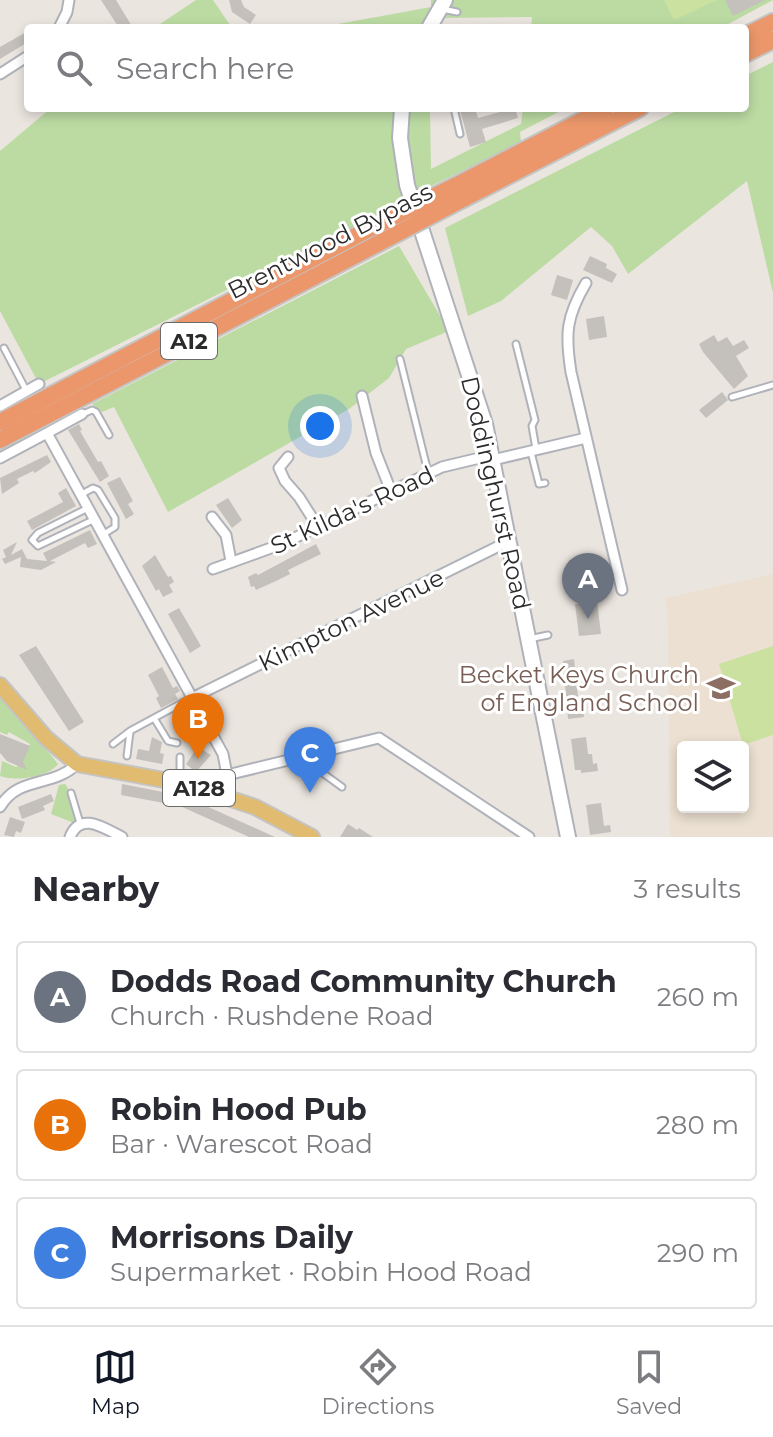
<!DOCTYPE html>
<html lang="en">
<head>
<meta charset="utf-8">
<style>
	:root { --surface:#fff; --page:#f7f7f7; --text:#2b2b33; --muted:#7c7c81; --line:#e1e1e2; --accent:#111827 }
	body { margin:0; font-family:Montserrat,sans-serif; background:var(--page); color:var(--text) }
	.controls { position:absolute; right:24px; bottom:24px; display:grid; overflow:hidden; border-radius:8px; box-shadow:0 4px 12px #0003 }
	.controls button { width:72px; height:72px; display:grid; place-items:center; padding:0; border:0; border-bottom:2px solid var(--line); background:var(--surface); color:var(--text); font:40px sans-serif }
	.you { position:absolute; left:320px; top:426px; width:28px; height:28px; margin:-20px; border:6px solid #fff; border-radius:50%; background:#1a73e8; box-shadow:0 0 0 12px #1a73e833 }
	.badge { display:grid; place-items:center; width:52px; height:52px; border-radius:50%; background:var(--accent); color:#fff; font-size:26px; font-weight:700 }
	.pin { position:absolute; translate:-50% -66px; filter:drop-shadow(0 2px 4px #0008) }
	.pin::after { content:''; position:absolute; top:42px; width:28px; height:24px; background:inherit; clip-path:polygon(0 0,100% 0,50% 100%) }
	.list { margin:0; padding:0; list-style:none }
	h2 { display:flex; justify-content:space-between; align-items:center; height:104px; margin:0; padding:0 32px; font-size:34px }
	h2 small { font-size:26px; font-weight:400; color:var(--muted) }
	.list li { display:grid; grid-template-columns:52px 1fr auto; gap:24px; align-items:center; box-sizing:border-box; height:112px; margin:0 16px 16px; padding:0 16px; border:2px solid var(--line); border-radius:8px }
	.list b { display:block; font-size:30px; white-space:nowrap }
	.list p { margin:0; font-size:26px; white-space:nowrap; color:var(--muted) }
	.list em { font-size:26px; font-style:normal; color:var(--muted) }
	.icon { flex:none; width:44px; height:44px; fill:none; stroke:currentColor; stroke-width:2; stroke-linecap:round; stroke-linejoin:round }
	.map { position:relative; flex:none; width:773px; height:837px; overflow:hidden }
	.search { position:absolute; background:var(--surface); box-shadow:0 4px 12px #0003; left:24px; right:24px; top:24px; height:88px; display:flex; align-items:center; gap:20px; box-sizing:border-box; padding:0 28px; border-radius:8px; color:var(--muted); font-size:30px }
	.sheet { height:488px; background:var(--surface) }
	nav { display:flex; justify-content:space-around; align-items:center; box-sizing:border-box; height:112px; border-top:2px solid var(--line); background:var(--surface); font-size:22px; color:var(--muted) }
	nav a { display:grid; justify-items:center; gap:4px }
	nav .on { color:var(--accent) }
	.map>svg:first-child { display:block }
	.education { fill:#ebe0d1; fill-rule:evenodd }
	.green { fill:#bbdba3 }
	.pitch { fill:#cbe1a0 }
	.building { fill:#c4c0bb }
	.lines { fill:none; stroke-linecap:round; stroke-linejoin:round }
	.lane-casing { stroke:#b0b2ba; stroke-width:9 }
	.street-casing { stroke:#b0b2ba; stroke-width:13 }
	.secondary-casing { stroke:#b0b2ba; stroke-width:18 }
	.primary-casing { stroke:#c4c4c4; stroke-width:18 }
	.highway-casing { stroke:#c4c4c4; stroke-width:20 }
	.lane { stroke:#fff; stroke-width:5 }
	.street { stroke:#fff; stroke-width:9 }
	.secondary { stroke:#fff; stroke-width:14 }
	.primary { stroke:#e0bb70; stroke-width:14 }
	.highway { stroke:#eb976b; stroke-width:16 }
	.highway-bridge-casing { stroke:#c4c4c4; stroke-width:20; stroke-linecap:butt }
	.highway-bridge { stroke:#eb976b; stroke-width:16 }
	.labels { text-anchor:middle; dominant-baseline:central; stroke-width:6; stroke-linejoin:round; paint-order:stroke }
	.shield { fill:#fff; stroke:#6b6b6b; stroke-width:2 }
	.shield-label { font-size:22px; font-weight:bold; fill:#2b2b2b }
	.street-label { font-size:24px; fill:#2b2b2b; stroke:#fff }
	.education-label { font-size:24px; fill:#785e54; stroke:#fff; text-anchor:end }
</style>
</head>
<body>
<div class="map">
<svg width="773" height="837" viewBox="0 0 773 837">
	<rect width="100%" height="100%" fill="#ebe5df"/>
	<path class="education" d="M773,574V837H670L668,629L666,598ZM683,747H743V807H683Z"/>
	<path class="green" d="M196,0H213L232,28H154Z
		M431,0H445L441,9L431,7L420,28H316L431,7Z
		M450,0H773L721,28H531L532,17L442,18Z
		M773,62V293L747,181L628,274L612,246L591,227L501,301L468,316L445,228L682,108H745V76Z
		M51,108H396L406,200L39,384L0,311V151Z
		M408,108H430L431,169L521,124L523,108H566L520,132L521,142L421,191L415,188C410,161 407,136 408,108Z
		M399,246L449,331L406,349L389,378L349,409L168,512L114,407L102,412L92,404Z
		M0,697L51,755L58,764C49,777 15,782 0,776L2,761L16,767L21,765L30,744L9,732L7,735L0,732Z
		M65,784L71,793L78,816L74,823L51,814L59,785Z"/>
	<path class="pitch" d="M664,0H717L674,20Z
		M773,646V735L743,745L719,664Z"/>
	<path class="building" d="M101,0H116L133,28H119Z
		M229,0H241L244,7L256,15L250,24L232,12Z
		M725,0H765L733,16Z
		M28,31V42L0,59V47Z
		M467,108H475L478,118L515,108L518,118L482,129L486,142L470,147L460,110Z
		M590,256L607,264L606,268L617,274L612,283L583,270Z
		M557,275L573,280L567,300L551,295Z
		M604,316L607,337L589,340L586,319Z
		M714,335L718,342L727,337L733,346L744,340L749,348L736,356L748,376L734,389L703,352L699,344Z
		M722,392L728,400L706,418L699,410Z
		M79,424L82,430L80,431L98,462L101,461L109,476L100,482L68,430Z
		M47,455L51,462L35,473L33,471L17,479L19,483L2,494L0,478Z
		M120,477L133,501L128,504L134,514L126,519L107,483Z
		M66,488L76,506L32,530L27,521L63,502L58,493Z
		M228,498L242,520L232,528L216,505Z
		M90,530L97,544L88,548L85,543L50,561L56,562L41,570L20,567L21,557L5,564L2,559L6,557L3,550L17,542L11,555L22,549L27,559L47,561L43,553Z
		M316,544L321,554L288,570L290,574L276,581L256,590L254,586L251,587L248,577L256,573L258,575Z
		M155,555L168,577L171,576L174,582L169,585L173,592L163,597L159,589L156,591L142,566Z
		M597,601L601,634L579,636L575,604Z
		M179,608L201,646L190,653L168,614Z
		M36,646L84,722L69,731L19,655Z
		M574,659L579,706H583L584,717L568,719L563,661Z
		M162,667L173,688L177,686L180,691L175,694L178,699L161,708L156,698L159,696L148,675Z
		M0,734L30,746L23,762L27,770L7,761L0,753Z
		M152,737L162,742L160,753L164,754L162,764L136,759L138,749L149,751Z
		M586,737L588,754H592L593,764L597,763L598,771L581,773V770H575L571,739Z
		M198,747L211,755L196,772L186,764Z
		M122,784L184,796L275,837H249L180,806L121,795Z
		M51,794L54,801L43,806L45,810L22,819L18,807Z
		M601,803L604,826L610,825L611,832L590,835L586,805Z
		M10,817L25,822L21,833L16,831L14,837L4,835Z
		M348,824L357,830L359,828L373,837H340Z"/>
	<g class="lines">
		<defs>
			<path id="lane" d="M442,9L457,12
				M454,108L460,134
				M516,344L535,420L532,426L536,449
				M4,348L26,390
				M400,359L428,472
				M732,397L773,385
				M83,414L92,410L96,412L109,435
				M531,452L539,484L545,483
				M82,494L93,488L98,490L115,518V527L104,534
				M88,508L38,533L32,540L38,546L95,519
				M529,639L548,635
				M154,718L168,741L177,743
				M113,744L130,731L191,698
				M127,756L130,732
				M180,757V782
				M302,758L342,787
				M71,793L80,823"/>
			<path id="street" d="M59,28L67,12L69,0
				M0,74L28,56
				M586,283C566,317 565,334 571,372L622,590
				M362,396L376,453L391,491
				M0,406L39,384
				M47,433L82,414
				M288,457L279,468L285,481L299,497L318,527
				M0,458L47,433L223,754L227,775L222,796
				M493,460L586,438
				M212,517L226,535L231,561
				M213,569L282,544L442,467L492,455
				M192,698L509,541
				M227,775L379,738L529,837
				M0,807C19,775 53,788 77,764
				M70,837C80,811 104,828 122,837"/>
			<path id="secondary" d="M429,28L445,0
				M402,108L400,138L407,185L485,424L568,837"/>
			<path id="primary" d="M0,685L46,738L77,764L180,783L222,796L255,807L312,837"/>
			<path id="highway" d="M745,36L773,22
				M745,54L773,40
				M455,186L606,108
				M463,199L640,108
				M0,422L371,228
				M0,440L379,243"/>
		</defs>
		<use href="#lane" class="lane-casing"/>
		<use href="#street" class="street-casing"/>
		<use href="#secondary" class="secondary-casing"/>
		<use href="#primary" class="primary-casing"/>
		<use href="#highway" class="highway-casing"/>
		<use href="#lane" class="lane"/>
		<use href="#street" class="street"/>
		<use href="#secondary" class="secondary"/>
		<use href="#primary" class="primary"/>
		<use href="#highway" class="highway"/>
		<defs>
			<path id="highway-bridge" d="M371,228L455,186
				M379,243L463,199"/>
		</defs>
		<use href="#highway-bridge" class="highway-bridge-casing"/>
		<use href="#highway-bridge" class="highway-bridge"/>
	</g>
	<defs>
		<symbol id="school-bare" viewBox="-9 -9 18 18"><path d="M0-5L7-2L0 1L-7-2ZM-4 1L0 2.5L4 1V4Q0 6-4 4Z" fill="#8d6e63" stroke="#fff" stroke-width="2.5" paint-order="stroke"/></symbol>
	</defs>
	<g fill-rule="evenodd">
		<use href="#school-bare" x="701" y="668" width="40" height="40"/>
	</g>
	<g class="labels">
		<g class="shield">
			<rect x="161" y="323" width="56" height="36" rx="6"/>
			<rect x="163" y="770" width="72" height="36" rx="6"/>
		</g>
		<g class="shield-label">
			<text x="189" y="341">A12</text>
			<text x="199" y="788">A128</text>
		</g>
		<g class="street-label">
			<text transform="translate(330 241) rotate(-27)">Brentwood Bypass</text>
			<text transform="translate(496 493) rotate(77)">Doddinghurst Road</text>
			<text transform="translate(352 510) rotate(-25)">St Kilda's Road</text>
			<text transform="translate(351 620) rotate(-26)">Kimpton Avenue</text>
		</g>
		<g class="education-label">
			<text x="699" y="674">Becket Keys Church<tspan x="699" dy="28">of England School</tspan></text>
		</g>
	</g>
</svg>
<div class="controls">
<button><svg class="icon" aria-label="layers" viewBox="0 0 24 24"><path d="M12 4l9 5-9 5-9-5zM3 14l9 5 9-5"/></svg></button>
</div>
<div class="you"></div>
<div class="pin badge" style="left:588px;top:619px;background:#6b7280">A</div>
<div class="pin badge" style="left:198px;top:759px;background:#e8710a">B</div>
<div class="pin badge" style="left:310px;top:793px;background:#3f7fe0">C</div>
<div class="search"><svg class="icon" aria-label="search" viewBox="0 0 24 24"><circle cx="10" cy="10" r="6"/><path d="M15 15l6 6"/></svg>Search here</div>
</div>
<section class="sheet">
<h2>Nearby<small>3 results</small></h2>
<ul class="list">
<li><span class="badge" style="background:#6b7280">A</span><div><b>Dodds Road Community Church</b><p>Church · Rushdene Road</p></div><em>260 m</em></li>
<li><span class="badge" style="background:#e8710a">B</span><div><b>Robin Hood Pub</b><p>Bar · Warescot Road</p></div><em>280 m</em></li>
<li><span class="badge" style="background:#3f7fe0">C</span><div><b>Morrisons Daily</b><p>Supermarket · Robin Hood Road</p></div><em>290 m</em></li>
</ul>
</section>
<nav>
<a class="on"><svg class="icon" aria-label="map" viewBox="0 0 24 24"><path d="M3 6l6-2 6 2 6-2v14l-6 2-6-2-6 2zM9 4v14M15 6v14"/></svg>Map</a>
<a><svg class="icon" aria-label="directions" viewBox="0 0 24 24"><path d="M12 3l9 9-9 9-9-9zM9 14v-3h6M13 9l2 2-2 2"/></svg>Directions</a>
<a><svg class="icon" aria-label="saved" viewBox="0 0 24 24"><path d="M7 4h10v16l-5-4-5 4z"/></svg>Saved</a>
</nav>
</body>
</html>
